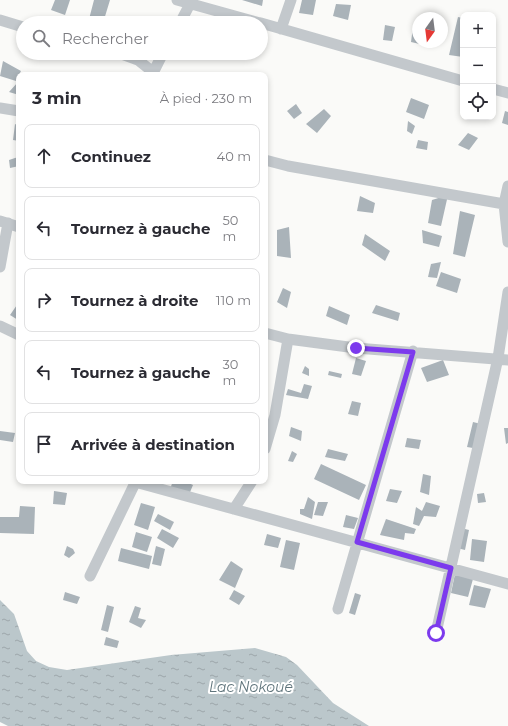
<!DOCTYPE html>
<html lang="fr">
<head>
<meta charset="utf-8">
<style>
	:root { --surface:#fff; --page:#f2f2f3; --text:#2b2b33; --muted:#7c7c81; --line:#e1e1e2 }
	body { margin:0; font-family:Montserrat,sans-serif; background:var(--page); color:var(--text) }
	.controls { position:absolute; right:12px; top:12px; display:grid; overflow:hidden; border-radius:8px; box-shadow:0 2px 6px #0003 }
	.controls button { width:36px; height:36px; display:grid; place-items:center; padding:0; border:0; border-bottom:1px solid var(--line); background:var(--surface); color:var(--text); font:20px sans-serif }
	.compass { position:absolute; left:412px; top:12px; width:36px; height:36px; border-radius:50%; background:var(--surface); box-shadow:0 2px 6px #0003; rotate:194deg }
	.stop { position:absolute; width:12px; height:12px; margin:-9px; border:3px solid #7c3aed; border-radius:50%; background:#fff }
	.stop.end { background:#7c3aed; border-color:#fff; box-shadow:0 1px 4px #0008 }
	.list { margin:0; padding:0; list-style:none }
	h2 { display:flex; justify-content:space-between; align-items:center; height:52px; margin:0; padding:0 16px; font-size:17px }
	h2 small { font-size:13px; font-weight:400; color:var(--muted) }
	.list li { display:grid; grid-template-columns:26px 1fr auto; gap:12px; align-items:center; box-sizing:border-box; height:64px; margin:0 8px 8px; padding:0 8px; border:1px solid var(--line); border-radius:8px }
	.list b { display:block; font-size:15px; white-space:nowrap }
	.list em { font-size:13px; font-style:normal; color:var(--muted) }
	.icon { flex:none; width:22px; height:22px; fill:none; stroke:currentColor; stroke-width:2; stroke-linecap:round; stroke-linejoin:round }
	.map { position:relative; flex:none; width:508px; height:726px; overflow:hidden }
	.search { position:absolute; background:var(--surface); box-shadow:0 2px 6px #0003; left:16px; top:16px; width:252px; height:44px; display:flex; align-items:center; gap:10px; box-sizing:border-box; padding:0 14px; border-radius:22px; color:var(--muted); font-size:15px }
	.panel { position:absolute; background:var(--surface); box-shadow:0 2px 6px #0003; left:16px; top:72px; width:252px; height:412px; border-radius:8px }
	.map>svg:first-child { display:block }
	.water { fill:url(#water-ripples) }
	.building { fill:#aab3b9 }
	.lines { fill:none; stroke-linecap:round; stroke-linejoin:round }
	.street { stroke:#c3c8cc; stroke-width:11 }
	.route { stroke:#7c3aed; stroke-width:5 }
	.labels { text-anchor:middle; dominant-baseline:central; stroke-width:4; stroke-linejoin:round; paint-order:stroke }
	.water-label { font-size:14px; font-style:italic; fill:#60757c; stroke:#fff }
</style>
</head>
<body>
<div class="map">
<svg width="508" height="726" viewBox="0 0 508 726">
	<defs>
		<pattern id="water-ripples" width="26" height="14" patternUnits="userSpaceOnUse"><rect width="26" height="14" fill="#bbc7cb"/><path d="M2 4q2-2 4 0t4 0M15 11q2-2 4 0t4 0" fill="none" stroke="#9ca6aa"/></pattern>
	</defs>
	<rect width="100%" height="100%" fill="#fafaf8"/>
	<path class="water" d="M0,600L14,614L27,651L36,661L49,667L67,670L171,655L255,648L286,657L297,665L333,703L369,726H8L0,722Z"/>
	<path class="building" d="M55,0H70L65,15L51,10Z
		M94,0H110L103,23H88Z
		M242,0H263L262,6Z
		M302,0H316L313,15L299,13Z
		M336,4L351,5L348,20L333,16Z
		M458,17L463,18V57L449,55Z
		M385,25L395,27L392,41L383,40Z
		M413,27L418,28V42H425L424,45L411,42Z
		M3,61L21,71L16,81L0,76Z
		M18,82H19V95L9,92Z
		M411,98L429,105L424,119L406,112Z
		M296,104L302,113L294,119L287,111Z
		M324,109L331,116L317,133L306,124Z
		M505,111L508,112V125L502,123Z
		M408,121L415,126L412,134L407,131Z
		M15,124L19,126V141L13,140Z
		M468,133L478,138L469,150L458,145Z
		M418,140L428,142L427,150L416,148Z
		M18,157L19,166L10,168L9,160Z
		M448,195L441,226L428,223L432,200Z
		M360,196L375,203L373,213L357,211Z
		M460,211L475,215L465,257L453,254Z
		M289,227L291,258L277,256V230Z
		M422,230L442,236L439,247L423,243Z
		M365,234L390,251L385,261L362,245Z
		M441,262L437,278L428,277L431,264Z
		M441,272L461,279L457,293L436,286Z
		M283,288L291,292L287,308L277,302Z
		M19,302V319L18,320L10,315Z
		M376,305L400,313L398,321L372,313Z
		M329,306L350,315L347,325L326,316Z
		M356,358L366,361L361,376L352,374Z
		M443,360L449,375L427,382L421,368Z
		M305,366L309,369V376L302,373Z
		M329,371L342,374L341,378L328,375Z
		M304,384L312,386L308,399L286,395L288,389L301,393Z
		M352,401L361,403L358,416L348,414Z
		M473,422L481,424L473,448L467,447Z
		M291,427L302,431L301,441L289,436Z
		M504,428H508V443L506,444Z
		M0,431L15,433L13,442L0,440Z
		M407,438L421,440L419,449L405,447Z
		M328,449L348,454L345,461L325,457Z
		M292,451L297,454L293,462L288,461Z
		M321,464L366,485L359,500L314,479Z
		M423,474L431,476L429,495L420,492Z
		M173,481H184L193,485L188,497L170,489Z
		M390,489L402,491L397,503L386,501Z
		M54,491L67,493L65,505L53,504Z
		M484,493L486,502L478,503L477,494Z
		M308,497L315,502L312,519L300,514V509H304Z
		M318,502H328L323,516L314,515Z
		M426,502L440,506L436,517L424,516L419,526L413,524L416,507L422,511Z
		M141,503L155,507L148,530L134,525Z
		M20,506L35,507L34,534L0,533V517H19Z
		M158,514L174,522L170,530L154,521Z
		M346,515L358,518L354,529L343,527Z
		M386,519L416,529L414,534L405,533L404,540L380,535Z
		M461,528L469,530L465,550L457,548Z
		M162,529L179,538L173,548L157,538Z
		M136,532L152,537L147,552L132,547Z
		M267,534L281,538L278,548L264,545Z
		M472,539L487,541L484,562L470,560Z
		M286,540L300,543L294,570L280,567Z
		M67,546L73,549L75,553L69,558L64,555Z
		M156,546L165,549L161,566L152,564Z
		M121,548L152,556L149,569L118,561Z
		M231,561L243,569L235,588L219,580Z
		M455,574L473,579L468,597L451,593Z
		M474,585L491,589L485,608L469,605Z
		M234,590L245,596L239,605L229,599Z
		M65,592L80,597L77,604L63,600Z
		M355,593L361,595L355,615L349,613Z
		M107,605L114,607L108,632L101,630Z
		M135,606L141,608L138,618L146,620L141,628L129,622Z
		M106,637L119,641L117,648L104,645Z"/>
	<g class="lines">
		<path class="street" d="M177,0L260,23
			M0,20L23,27
			M180,23L190,4
			M261,23L463,81
			M281,29L291,0
			M119,53L138,60L153,72
			M152,75L163,53
			M493,89L508,93
			M0,108L19,111
			M265,160L288,166L504,204
			M508,186L504,204L508,242
			M0,221L19,227
			M0,267L8,223
			M0,326L19,335
			M265,333L288,339L356,348L508,360
			M265,449L275,415L288,339
			M135,482L508,584
			M234,509L252,481
			M90,576L136,481
			M338,609L413,351
			M436,633L498,358L508,292"/>
	</g>
	<g class="lines">
		<path class="route" d="M356,348L413,352L357,542L451,568L436,633"/>
	</g>
	<g class="labels">
		<g class="water-label">
			<text x="251" y="687">Lac Nokoué</text>
		</g>
	</g>
</svg>
<div class="controls">
<button>+</button>
<button>−</button>
<button><svg class="icon" aria-label="locate" viewBox="0 0 24 24"><circle cx="12" cy="12" r="6"/><path d="M12 2v4M12 18v4M2 12h4M18 12h4"/></svg></button>
</div>
<svg class="compass" viewBox="-18 -18 36 36"><path d="M0-13l5 13h-10z" fill="#e53935"/><path d="M0 13l5-13h-10z" fill="#7c7c81"/></svg>
<div class="stop" style="left:436px;top:633px"></div>
<div class="stop end" style="left:356px;top:348px"></div>
<div class="search"><svg class="icon" aria-label="search" viewBox="0 0 24 24"><circle cx="10" cy="10" r="6"/><path d="M15 15l6 6"/></svg>Rechercher</div>
<section class="panel">
<h2>3 min<small>À pied · 230 m</small></h2>
<ul class="list">
<li><svg class="icon" aria-label="ahead" viewBox="0 0 24 24"><path d="M12 20V5M6 11l6-6 6 6"/></svg><div><b>Continuez</b></div><em>40 m</em></li>
<li><svg class="icon" aria-label="left" viewBox="0 0 24 24"><path d="M17 20v-9H6M10 6l-5 5 5 5"/></svg><div><b>Tournez à gauche</b></div><em>50 m</em></li>
<li><svg class="icon" aria-label="right" viewBox="0 0 24 24"><path d="M7 20v-9h11M14 6l5 5-5 5"/></svg><div><b>Tournez à droite</b></div><em>110 m</em></li>
<li><svg class="icon" aria-label="left" viewBox="0 0 24 24"><path d="M17 20v-9H6M10 6l-5 5 5 5"/></svg><div><b>Tournez à gauche</b></div><em>30 m</em></li>
<li><svg class="icon" aria-label="arrive" viewBox="0 0 24 24"><path d="M6 21V4h12l-3 4 3 4H6"/></svg><div><b>Arrivée à destination</b></div></li>
</ul>
</section>
</div>
</body>
</html>
